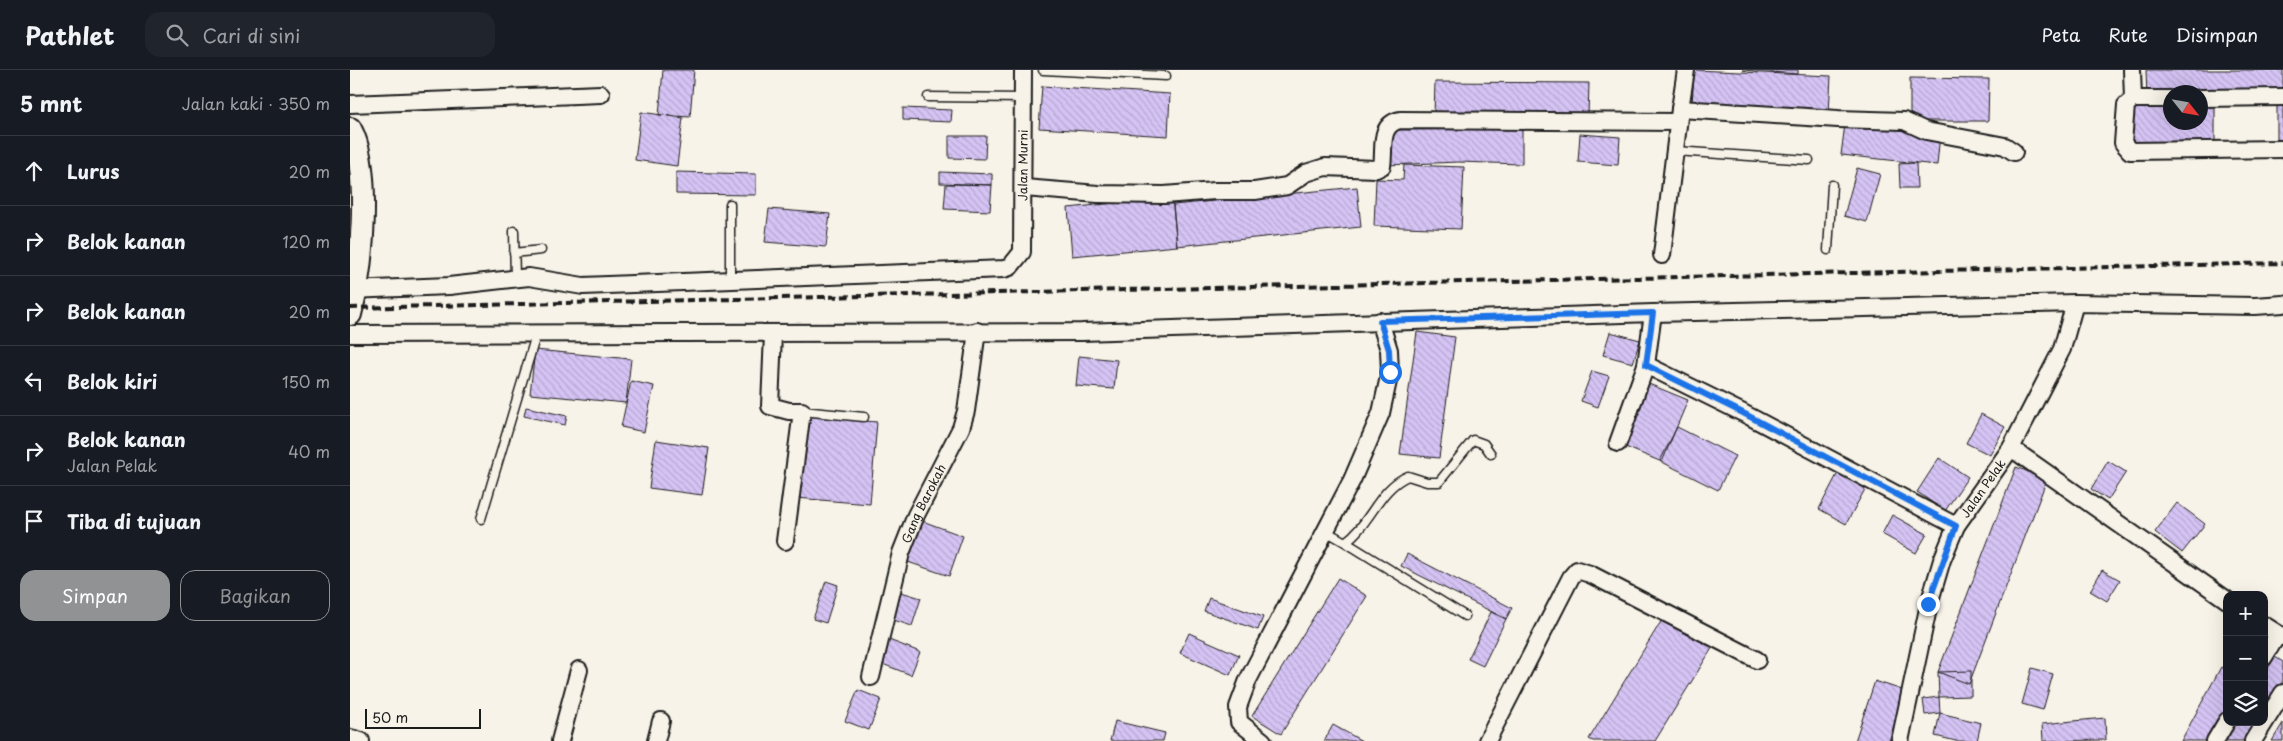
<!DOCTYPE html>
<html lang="id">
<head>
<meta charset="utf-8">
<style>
	:root { --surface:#171b24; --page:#20242c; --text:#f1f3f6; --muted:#9ea1a6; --line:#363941; --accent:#919294 }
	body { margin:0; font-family:"Playpen Sans",sans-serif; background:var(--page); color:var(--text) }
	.controls { position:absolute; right:15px; bottom:15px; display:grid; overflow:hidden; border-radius:10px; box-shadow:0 5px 20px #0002 }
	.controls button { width:45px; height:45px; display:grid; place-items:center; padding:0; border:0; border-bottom:1px solid var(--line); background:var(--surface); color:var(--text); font:25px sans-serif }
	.compass { position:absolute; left:1813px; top:15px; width:45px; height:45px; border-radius:50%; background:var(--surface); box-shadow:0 5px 20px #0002; rotate:121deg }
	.scale { position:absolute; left:15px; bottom:12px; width:116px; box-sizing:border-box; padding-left:5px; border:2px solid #1c1c1c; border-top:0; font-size:14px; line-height:18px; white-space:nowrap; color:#1c1c1c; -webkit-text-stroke:4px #f7f3e8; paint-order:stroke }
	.stop { position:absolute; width:15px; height:15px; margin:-11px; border:4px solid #1a73e8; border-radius:50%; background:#fff }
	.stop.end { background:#1a73e8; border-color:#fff; box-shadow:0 1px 5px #0008 }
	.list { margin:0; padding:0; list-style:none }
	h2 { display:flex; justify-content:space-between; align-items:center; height:65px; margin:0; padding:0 20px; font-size:21px }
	h2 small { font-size:16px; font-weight:400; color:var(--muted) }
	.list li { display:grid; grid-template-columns:32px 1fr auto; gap:15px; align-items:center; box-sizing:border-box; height:70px; padding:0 20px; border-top:1px solid var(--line) }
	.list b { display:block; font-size:19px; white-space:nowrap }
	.list p { margin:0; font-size:16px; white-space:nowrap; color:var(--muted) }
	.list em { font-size:16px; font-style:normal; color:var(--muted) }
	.actions { display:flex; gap:10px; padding:15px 20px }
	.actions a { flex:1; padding:11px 0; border:1px solid var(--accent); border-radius:15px; text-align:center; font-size:18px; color:var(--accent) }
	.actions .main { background:var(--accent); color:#fff }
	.icon { flex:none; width:28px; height:28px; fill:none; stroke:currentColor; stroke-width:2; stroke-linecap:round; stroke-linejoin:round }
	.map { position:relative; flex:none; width:1933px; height:671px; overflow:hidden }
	header { display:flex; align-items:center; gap:30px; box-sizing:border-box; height:70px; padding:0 25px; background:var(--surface); border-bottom:1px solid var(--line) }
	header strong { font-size:24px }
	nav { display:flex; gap:28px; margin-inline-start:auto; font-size:18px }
	.search { width:350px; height:45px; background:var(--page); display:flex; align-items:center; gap:12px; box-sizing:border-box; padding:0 18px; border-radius:15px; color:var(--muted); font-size:19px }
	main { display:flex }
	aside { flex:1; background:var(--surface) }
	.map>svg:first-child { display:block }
	.building { fill:url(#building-back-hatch); stroke:#1c1c1c }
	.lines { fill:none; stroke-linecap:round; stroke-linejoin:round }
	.service-casing { stroke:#1c1c1c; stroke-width:11 }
	.minor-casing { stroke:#1c1c1c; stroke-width:20 }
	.secondary-casing { stroke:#1c1c1c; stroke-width:26 }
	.service { stroke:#f7f3e8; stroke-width:8 }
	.minor { stroke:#f7f3e8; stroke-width:16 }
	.secondary { stroke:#f7f3e8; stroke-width:22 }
	.rail { stroke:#1c1c1c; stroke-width:4; stroke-dasharray:8 4; stroke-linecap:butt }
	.route { stroke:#1a73e8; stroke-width:6 }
	.labels { text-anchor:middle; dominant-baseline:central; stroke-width:4.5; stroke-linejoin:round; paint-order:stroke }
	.street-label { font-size:12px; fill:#1c1c1c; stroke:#f7f3e8 }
</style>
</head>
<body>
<header>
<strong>Pathlet</strong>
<div class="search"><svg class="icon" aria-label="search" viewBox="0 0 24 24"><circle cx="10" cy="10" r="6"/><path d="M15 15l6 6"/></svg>Cari di sini</div>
<nav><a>Peta</a><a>Rute</a><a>Disimpan</a></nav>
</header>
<main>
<aside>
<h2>5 mnt<small>Jalan kaki · 350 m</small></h2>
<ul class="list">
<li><svg class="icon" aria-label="ahead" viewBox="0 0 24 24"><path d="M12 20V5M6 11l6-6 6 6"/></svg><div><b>Lurus</b></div><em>20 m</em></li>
<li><svg class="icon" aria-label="right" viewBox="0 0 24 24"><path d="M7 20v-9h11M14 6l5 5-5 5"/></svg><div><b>Belok kanan</b></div><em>120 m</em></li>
<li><svg class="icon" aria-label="right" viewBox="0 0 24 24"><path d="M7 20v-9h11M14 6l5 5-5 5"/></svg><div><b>Belok kanan</b></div><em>20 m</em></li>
<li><svg class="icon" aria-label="left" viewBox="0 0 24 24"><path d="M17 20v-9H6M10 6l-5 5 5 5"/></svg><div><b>Belok kiri</b></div><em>150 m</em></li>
<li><svg class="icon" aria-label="right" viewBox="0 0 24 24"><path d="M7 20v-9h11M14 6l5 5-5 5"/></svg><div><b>Belok kanan</b><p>Jalan Pelak</p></div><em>40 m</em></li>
<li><svg class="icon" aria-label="arrive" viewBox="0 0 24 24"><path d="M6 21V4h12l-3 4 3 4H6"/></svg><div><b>Tiba di tujuan</b></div></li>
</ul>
<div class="actions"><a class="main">Simpan</a><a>Bagikan</a></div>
</aside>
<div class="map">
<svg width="1933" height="671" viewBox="0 0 1933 671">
	<defs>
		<pattern id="building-back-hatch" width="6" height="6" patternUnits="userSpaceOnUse" patternTransform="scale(1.25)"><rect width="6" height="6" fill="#d5c3f4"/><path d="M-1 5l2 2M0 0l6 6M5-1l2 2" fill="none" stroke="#b6a7d1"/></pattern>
	</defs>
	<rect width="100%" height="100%" fill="#f7f3e8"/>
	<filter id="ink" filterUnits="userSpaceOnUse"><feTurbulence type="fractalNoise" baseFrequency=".02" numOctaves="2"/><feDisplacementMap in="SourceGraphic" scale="10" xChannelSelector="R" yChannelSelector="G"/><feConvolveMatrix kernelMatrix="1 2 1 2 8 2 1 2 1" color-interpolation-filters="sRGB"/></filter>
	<g filter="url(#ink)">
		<path class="building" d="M313,0H344L340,47L309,45Z
			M1344,0L1481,6L1479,43L1342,36Z
			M1392,0H1448V4Z
			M1796,0H1933V21L1820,22L1797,28Z
			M1560,8L1639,9L1638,51H1560Z
			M1085,12L1239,13L1238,46L1084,45Z
			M692,16L820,24L818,66L689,58Z
			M1783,32H1820V52H1850V32H1865V80H1782Z
			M1927,34H1933V71H1927Z
			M553,38L602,40L601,52L553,50Z
			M291,42L333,48L327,96L285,90Z
			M1495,54L1590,64L1587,95L1491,85Z
			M1172,59V94L1108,92L1037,95V60Z
			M1230,64L1270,67L1268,95L1228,92Z
			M599,66H636L635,89L599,88Z
			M1566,93L1567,118H1550L1549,94Z
			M1054,95L1114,97L1111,159L1024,156L1026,109L1053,110Z
			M1507,98L1530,104L1517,152L1494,146Z
			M326,102L406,104V125L326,124Z
			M590,102L642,104V115L590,113Z
			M596,114L642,115L640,141L594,139Z
			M1007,117L1011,157L827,176L823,135Z
			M822,127L827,176L722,186L718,138Z
			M419,139L480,144L476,177L415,172Z
			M1067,262L1105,267L1089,388L1050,384Z
			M1260,262L1290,270L1283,293L1253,285Z
			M185,280L281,289L276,333L180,324Z
			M729,286L767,290L764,319L726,316Z
			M1242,301L1259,306L1248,337L1231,331Z
			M281,311L304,316L294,362L271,357Z
			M1294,312L1338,330L1312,392L1268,374Z
			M176,337L217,346L215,355L174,346Z
			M1631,344L1655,357L1640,385L1616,373Z
			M454,346L527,352L520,434L446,428Z
			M1327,357L1385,386L1368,420L1310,391Z
			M306,370L359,378L352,425L299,418Z
			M1589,388L1618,407L1595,441L1567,422Z
			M1758,391L1776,402L1758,430L1741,419Z
			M1491,397L1519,412L1496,454L1469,439Z
			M1666,397L1697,409L1619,614L1588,602Z
			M1827,433L1855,454L1832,483L1805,462Z
			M1542,445L1577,464L1566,483L1532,464Z
			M567,449L613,466L599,506L552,490Z
			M1057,484L1162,538L1156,549L1051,496Z
			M1752,500L1770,510L1757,531L1740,521Z
			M988,508L1017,526L931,664L902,646Z
			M476,511L488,515L476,553L463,549Z
			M548,521L571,528L562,556L540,549Z
			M859,528L913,547L908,560L854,541Z
			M1141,542L1156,549L1133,596L1118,589Z
			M1315,545L1364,575L1305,671H1243L1239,669Z
			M839,563L889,585L880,605L830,583Z
			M539,570L570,582L561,605L530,593Z
			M1925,587L1933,592V611L1914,643V605Z
			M1871,597L1877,600V642L1861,671H1831Z
			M1682,598L1703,604L1693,640L1672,634Z
			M1621,601V626L1589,627L1588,602Z
			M1525,611L1555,621L1539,671H1505Z
			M508,620L531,629L519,660L495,651Z
			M1589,627L1590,643L1575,645L1573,629Z
			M1590,643L1631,653L1627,671H1606L1585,666Z
			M1755,648L1756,670L1693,671L1692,654Z
			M765,651L815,663L813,671H760Z
			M1886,652H1909L1898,671H1875Z
			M1933,653V671H1922Z
			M983,655L1012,671H974Z"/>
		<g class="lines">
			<defs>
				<path id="service" d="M693,0L816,6
					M578,27L673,28
					M1325,81L1459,90
					M380,134V209
					M164,161L165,209
					M1478,180L1482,115
					M164,183L191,180
					M452,341L514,347
					M131,449L186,265
					M974,460L995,472C1020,455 1029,418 1058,406L1077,412H1089L1123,370L1134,374L1141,384
					M995,472L1115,546"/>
				<g id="minor">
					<path d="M1782,0L1783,29L1776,35L1773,73L1780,81L1933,79"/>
					<path d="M1850,28L1933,27"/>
					<path d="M1783,29H1820"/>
					<path d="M0,34L251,24"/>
					<path d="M1330,39L1488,49L1554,51L1576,61L1655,76L1664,82"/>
					<path d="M674,118L748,124L814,125L865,121H905L937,116L956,103L975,97L1026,99L1032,96C1035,78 1028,55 1050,50L1328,52"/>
					<path d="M1312,185L1330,39L1336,0"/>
					<path id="s1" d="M0,220L99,216L179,207L233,216L654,199L660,197L672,182L673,0"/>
					<path d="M0,264L732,262L1303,243L1725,233L1905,236L1933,234"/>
					<path d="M423,264L420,336L439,341H452L435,471"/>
					<path d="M1296,295L1393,343L1606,456"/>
					<path d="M1268,373L1296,295L1303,243"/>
					<path d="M1661,378L1877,530"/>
					<path d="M1914,555L1933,567"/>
					<path d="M1914,587L1928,564"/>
					<path id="s2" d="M521,607L551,483L566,445L611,358L616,341L627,261"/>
					<path d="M0,668L11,671"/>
					<path d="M210,671L229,600"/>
					<path d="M306,671L311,651"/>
					<path d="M913,671L889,652L888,637L898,610L1002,410L1031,343L1040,302L1039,280L1030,251"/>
					<path d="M1137,671L1221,507L1227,500L1240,504L1407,590"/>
					<path id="s3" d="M1550,671L1579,534L1592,490L1606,456L1661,378L1712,279L1725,233"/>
					<path d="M1865,671L1877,651"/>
					<path d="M1903,671L1933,623"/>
				</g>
				<path id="secondary" d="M0,59C22,100 12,200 0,244"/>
			</defs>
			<use href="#service" class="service-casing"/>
			<use href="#minor" class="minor-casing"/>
			<use href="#secondary" class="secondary-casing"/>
			<use href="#service" class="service"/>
			<use href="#minor" class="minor"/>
			<use href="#secondary" class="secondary"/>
			<path class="rail" d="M0,238L1933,193"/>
		</g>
	</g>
	<g class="lines" filter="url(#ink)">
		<path class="route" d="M1040,302L1039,280L1030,251L1303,243L1296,295L1393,343L1606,456L1578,534"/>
	</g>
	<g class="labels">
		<g class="street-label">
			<text stroke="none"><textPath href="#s1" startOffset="768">Jalan Murni</textPath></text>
			<text stroke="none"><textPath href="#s3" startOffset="269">Jalan Pelak</textPath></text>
			<text stroke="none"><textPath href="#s2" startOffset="182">Gang Barokah</textPath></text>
		</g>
	</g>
</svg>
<div class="controls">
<button>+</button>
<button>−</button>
<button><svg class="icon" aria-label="layers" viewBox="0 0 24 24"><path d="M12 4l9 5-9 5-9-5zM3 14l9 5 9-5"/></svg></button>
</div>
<svg class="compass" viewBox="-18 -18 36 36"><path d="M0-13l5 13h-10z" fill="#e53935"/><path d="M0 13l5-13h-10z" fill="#9ea1a6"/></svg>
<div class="scale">50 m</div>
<div class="stop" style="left:1040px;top:302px"></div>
<div class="stop end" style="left:1578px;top:534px"></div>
</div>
</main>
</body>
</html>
